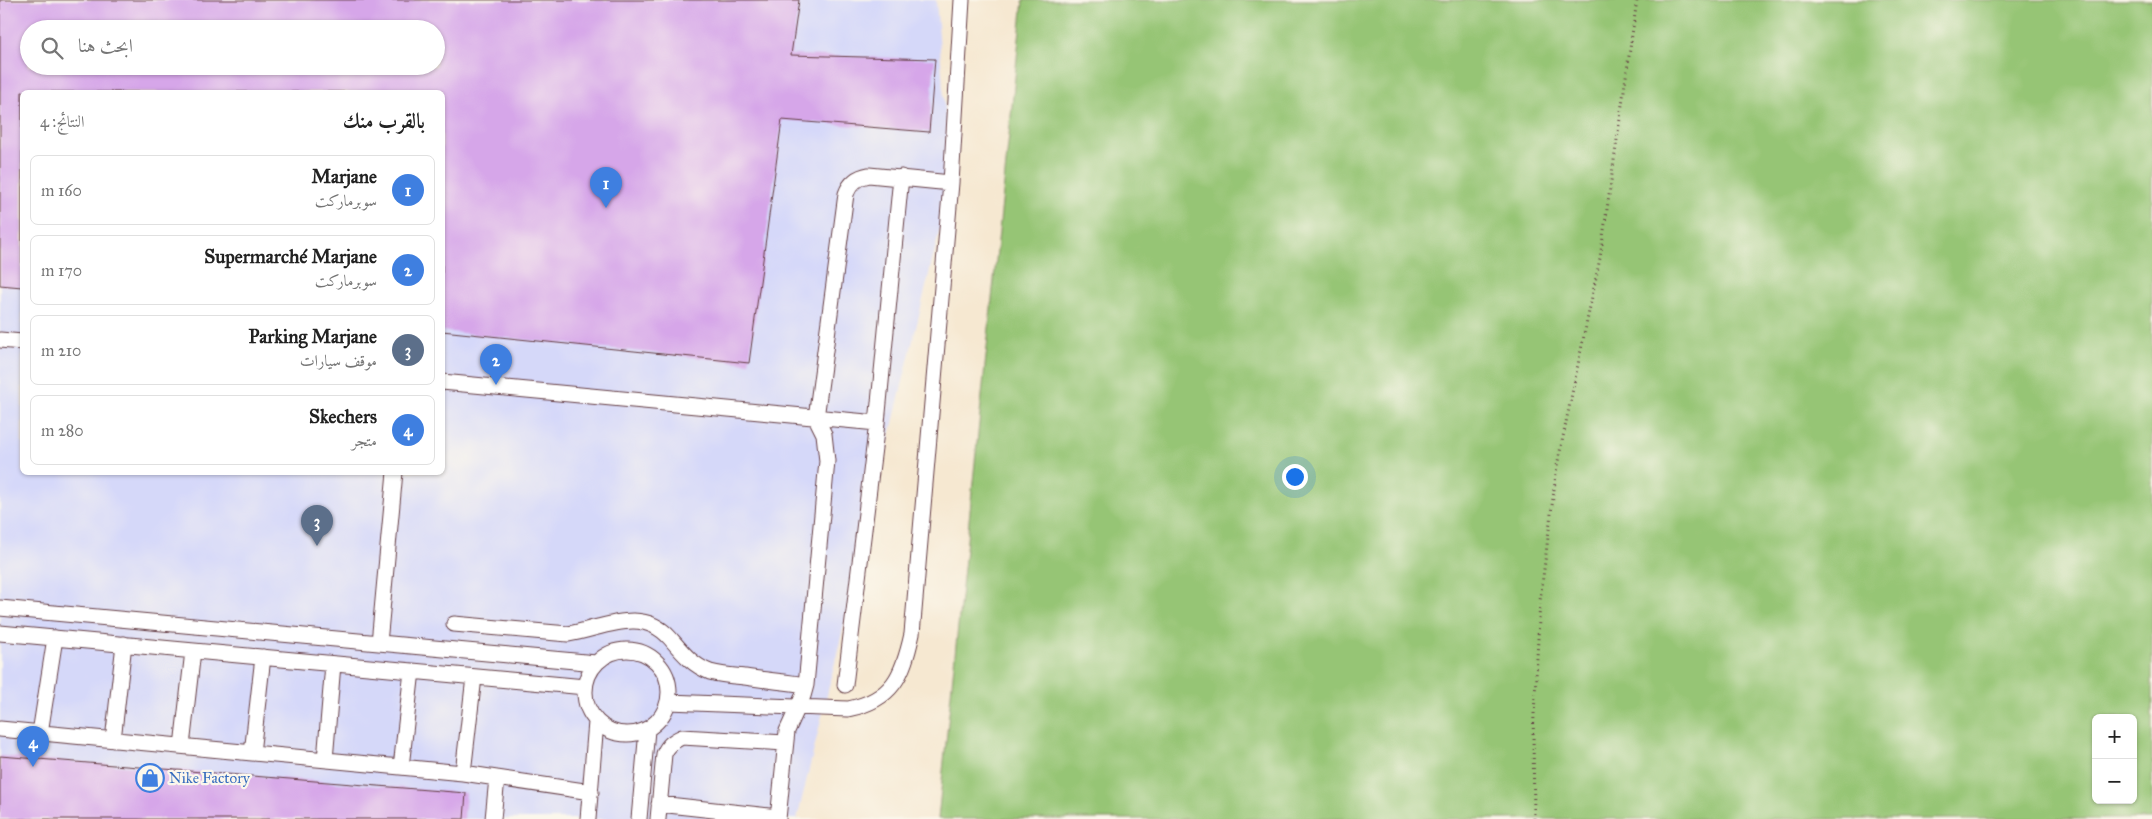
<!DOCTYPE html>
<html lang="ar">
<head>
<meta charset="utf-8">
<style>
	:root { --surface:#fff; --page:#f2f2f2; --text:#222; --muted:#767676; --line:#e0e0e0; --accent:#b5179e }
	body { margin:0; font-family:"IM FELL Great Primer",Amiri,serif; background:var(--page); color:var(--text); direction:rtl }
	.controls { position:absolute; right:15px; bottom:15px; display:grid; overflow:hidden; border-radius:8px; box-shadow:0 1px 4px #0004 }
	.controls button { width:45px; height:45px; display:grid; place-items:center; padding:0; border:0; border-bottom:1px solid var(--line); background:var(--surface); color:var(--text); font:25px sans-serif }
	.you { position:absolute; left:1294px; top:476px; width:18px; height:18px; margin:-12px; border:4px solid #fff; border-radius:50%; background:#1a73e8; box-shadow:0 0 0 8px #1a73e833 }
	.badge { display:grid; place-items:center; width:32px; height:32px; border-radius:50%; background:var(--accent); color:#fff; font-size:16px; font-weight:700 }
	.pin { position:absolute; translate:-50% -41px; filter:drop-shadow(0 1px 2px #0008) }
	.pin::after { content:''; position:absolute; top:26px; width:18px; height:15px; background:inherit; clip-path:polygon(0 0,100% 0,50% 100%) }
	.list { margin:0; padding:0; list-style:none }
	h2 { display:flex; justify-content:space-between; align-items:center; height:65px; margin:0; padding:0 20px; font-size:21px }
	h2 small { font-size:16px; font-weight:400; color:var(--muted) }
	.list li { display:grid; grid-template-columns:32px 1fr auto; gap:15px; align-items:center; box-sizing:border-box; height:70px; margin:0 10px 10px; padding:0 10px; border:1px solid var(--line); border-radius:8px }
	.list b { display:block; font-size:19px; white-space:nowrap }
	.list p { margin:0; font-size:16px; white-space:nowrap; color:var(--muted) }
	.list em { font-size:16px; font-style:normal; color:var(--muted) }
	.icon { flex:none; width:28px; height:28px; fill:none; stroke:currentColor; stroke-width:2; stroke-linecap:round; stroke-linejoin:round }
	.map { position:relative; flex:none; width:2152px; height:819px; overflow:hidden; direction:ltr }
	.search { position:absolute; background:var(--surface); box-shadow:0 1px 4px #0004; left:20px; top:20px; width:425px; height:55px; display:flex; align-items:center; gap:12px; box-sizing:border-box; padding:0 18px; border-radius:28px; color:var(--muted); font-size:19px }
	.panel { position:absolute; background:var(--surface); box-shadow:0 1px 4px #0004; left:20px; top:90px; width:425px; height:385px; border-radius:8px; direction:rtl }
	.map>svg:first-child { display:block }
	.built { fill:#d5d8f9; fill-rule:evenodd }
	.green { fill:#96c575; stroke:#707250; fill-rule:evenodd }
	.building { fill:#d6a6e9; fill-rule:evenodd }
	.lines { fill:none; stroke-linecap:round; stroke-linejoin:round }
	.service-casing { stroke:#643d44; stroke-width:17 }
	.path { stroke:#643d44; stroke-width:3; stroke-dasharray:1 4; stroke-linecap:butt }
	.service { stroke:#fff; stroke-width:15 }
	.labels { text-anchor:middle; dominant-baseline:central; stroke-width:4.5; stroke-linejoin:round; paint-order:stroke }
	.shop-label { font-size:15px; fill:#366cbe; stroke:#fbf7ec; text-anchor:start }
</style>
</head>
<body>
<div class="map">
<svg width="2152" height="819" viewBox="0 0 2152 819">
	<rect width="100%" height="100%" fill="#fbf7ec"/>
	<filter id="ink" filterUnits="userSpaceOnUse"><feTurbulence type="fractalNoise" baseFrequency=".02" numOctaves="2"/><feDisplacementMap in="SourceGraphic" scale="10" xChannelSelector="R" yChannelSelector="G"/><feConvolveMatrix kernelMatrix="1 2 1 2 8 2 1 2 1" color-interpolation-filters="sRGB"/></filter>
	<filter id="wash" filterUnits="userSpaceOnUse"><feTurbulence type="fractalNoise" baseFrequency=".0096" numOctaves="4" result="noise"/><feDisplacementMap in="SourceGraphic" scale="20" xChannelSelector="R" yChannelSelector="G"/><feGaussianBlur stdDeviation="1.12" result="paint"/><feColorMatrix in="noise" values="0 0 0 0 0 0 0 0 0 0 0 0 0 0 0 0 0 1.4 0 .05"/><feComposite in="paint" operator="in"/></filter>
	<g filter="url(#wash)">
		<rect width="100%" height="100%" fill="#f6e8d1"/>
		<path class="built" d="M0,0H936L951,183L797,819H0ZM29,29H436V66H29ZM22,92H442V472H22Z"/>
		<path class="green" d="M1023,0H2152V819H938ZM2096,718H2133V800H2096Z"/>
		<g id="blocks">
			<path class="building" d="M0,0H799L791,55L935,59L929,132L782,120L749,363L442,331V92H22V287L0,285ZM29,29H436V66H29Z
				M0,756L466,793L464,819H0Z"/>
		</g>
	</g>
	<g filter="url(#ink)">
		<use href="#blocks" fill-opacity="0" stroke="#643d44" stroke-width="1"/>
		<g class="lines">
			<defs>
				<path id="service" d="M0,340L22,342
					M442,382L877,423
					M0,608L596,663
					M454,624L568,634C602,629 641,605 670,638C682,652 692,665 710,672C721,675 734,676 745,677C765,680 785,682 806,685
					M0,633L585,687
					M379,643L395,472
					M585 692a42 42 0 1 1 84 0a42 42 0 1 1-84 0Z
					M845,685L877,423L901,177
					M669,702L848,709C893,700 903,675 912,634L951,183L962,0
					M0,729L463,773L591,792
					M40,733L55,638
					M113,740L124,644
					M182,746L193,651
					M252,753L263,657
					M325,760L333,664
					M401,767L412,671
					M463,773L474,677
					M659,804L778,817
					M493,819L497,778
					M588,819L596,722
					M639,819L647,730
					M658,819L664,754C668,745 673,741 682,737L785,743
					M778,819L787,731L803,696L806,685L827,461L824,434L816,418L846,194C850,183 857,177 869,175L951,183"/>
			</defs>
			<use href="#service" class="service-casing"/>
			<path class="path" d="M1534,819L1533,734L1540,601L1557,466L1600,258L1637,0"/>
			<use href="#service" class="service"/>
		</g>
	</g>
	<defs>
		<symbol id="shop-ring" viewBox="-11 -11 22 22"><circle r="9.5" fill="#fbf7ec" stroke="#3f7fe0" stroke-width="1.5"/><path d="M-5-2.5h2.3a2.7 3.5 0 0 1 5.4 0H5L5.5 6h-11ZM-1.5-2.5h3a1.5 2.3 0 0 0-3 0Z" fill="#3f7fe0"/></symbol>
	</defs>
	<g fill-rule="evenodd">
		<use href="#shop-ring" x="134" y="762" width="32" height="32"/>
	</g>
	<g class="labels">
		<g class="shop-label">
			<text x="169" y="778">Nike Factory</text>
		</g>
	</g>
</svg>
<div class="controls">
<button>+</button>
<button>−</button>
</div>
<div class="you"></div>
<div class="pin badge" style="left:606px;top:208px;background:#3f7fe0">1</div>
<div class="pin badge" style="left:496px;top:385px;background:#3f7fe0">2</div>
<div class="pin badge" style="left:317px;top:546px;background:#5c6f8a">3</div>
<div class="pin badge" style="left:33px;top:767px;background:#3f7fe0">4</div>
<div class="search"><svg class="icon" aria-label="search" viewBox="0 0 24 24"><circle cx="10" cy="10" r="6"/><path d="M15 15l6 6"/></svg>ابحث هنا</div>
<section class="panel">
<h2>بالقرب منك<small>النتائج: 4</small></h2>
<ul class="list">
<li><span class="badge" style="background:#3f7fe0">1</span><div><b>Marjane</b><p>سوبرماركت</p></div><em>160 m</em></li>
<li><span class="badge" style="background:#3f7fe0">2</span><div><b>Supermarché Marjane</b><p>سوبرماركت</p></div><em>170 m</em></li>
<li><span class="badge" style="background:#5c6f8a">3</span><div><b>Parking Marjane</b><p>موقف سيارات</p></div><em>210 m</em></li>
<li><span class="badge" style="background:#3f7fe0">4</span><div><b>Skechers</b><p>متجر</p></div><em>280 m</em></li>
</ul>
</section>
</div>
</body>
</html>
